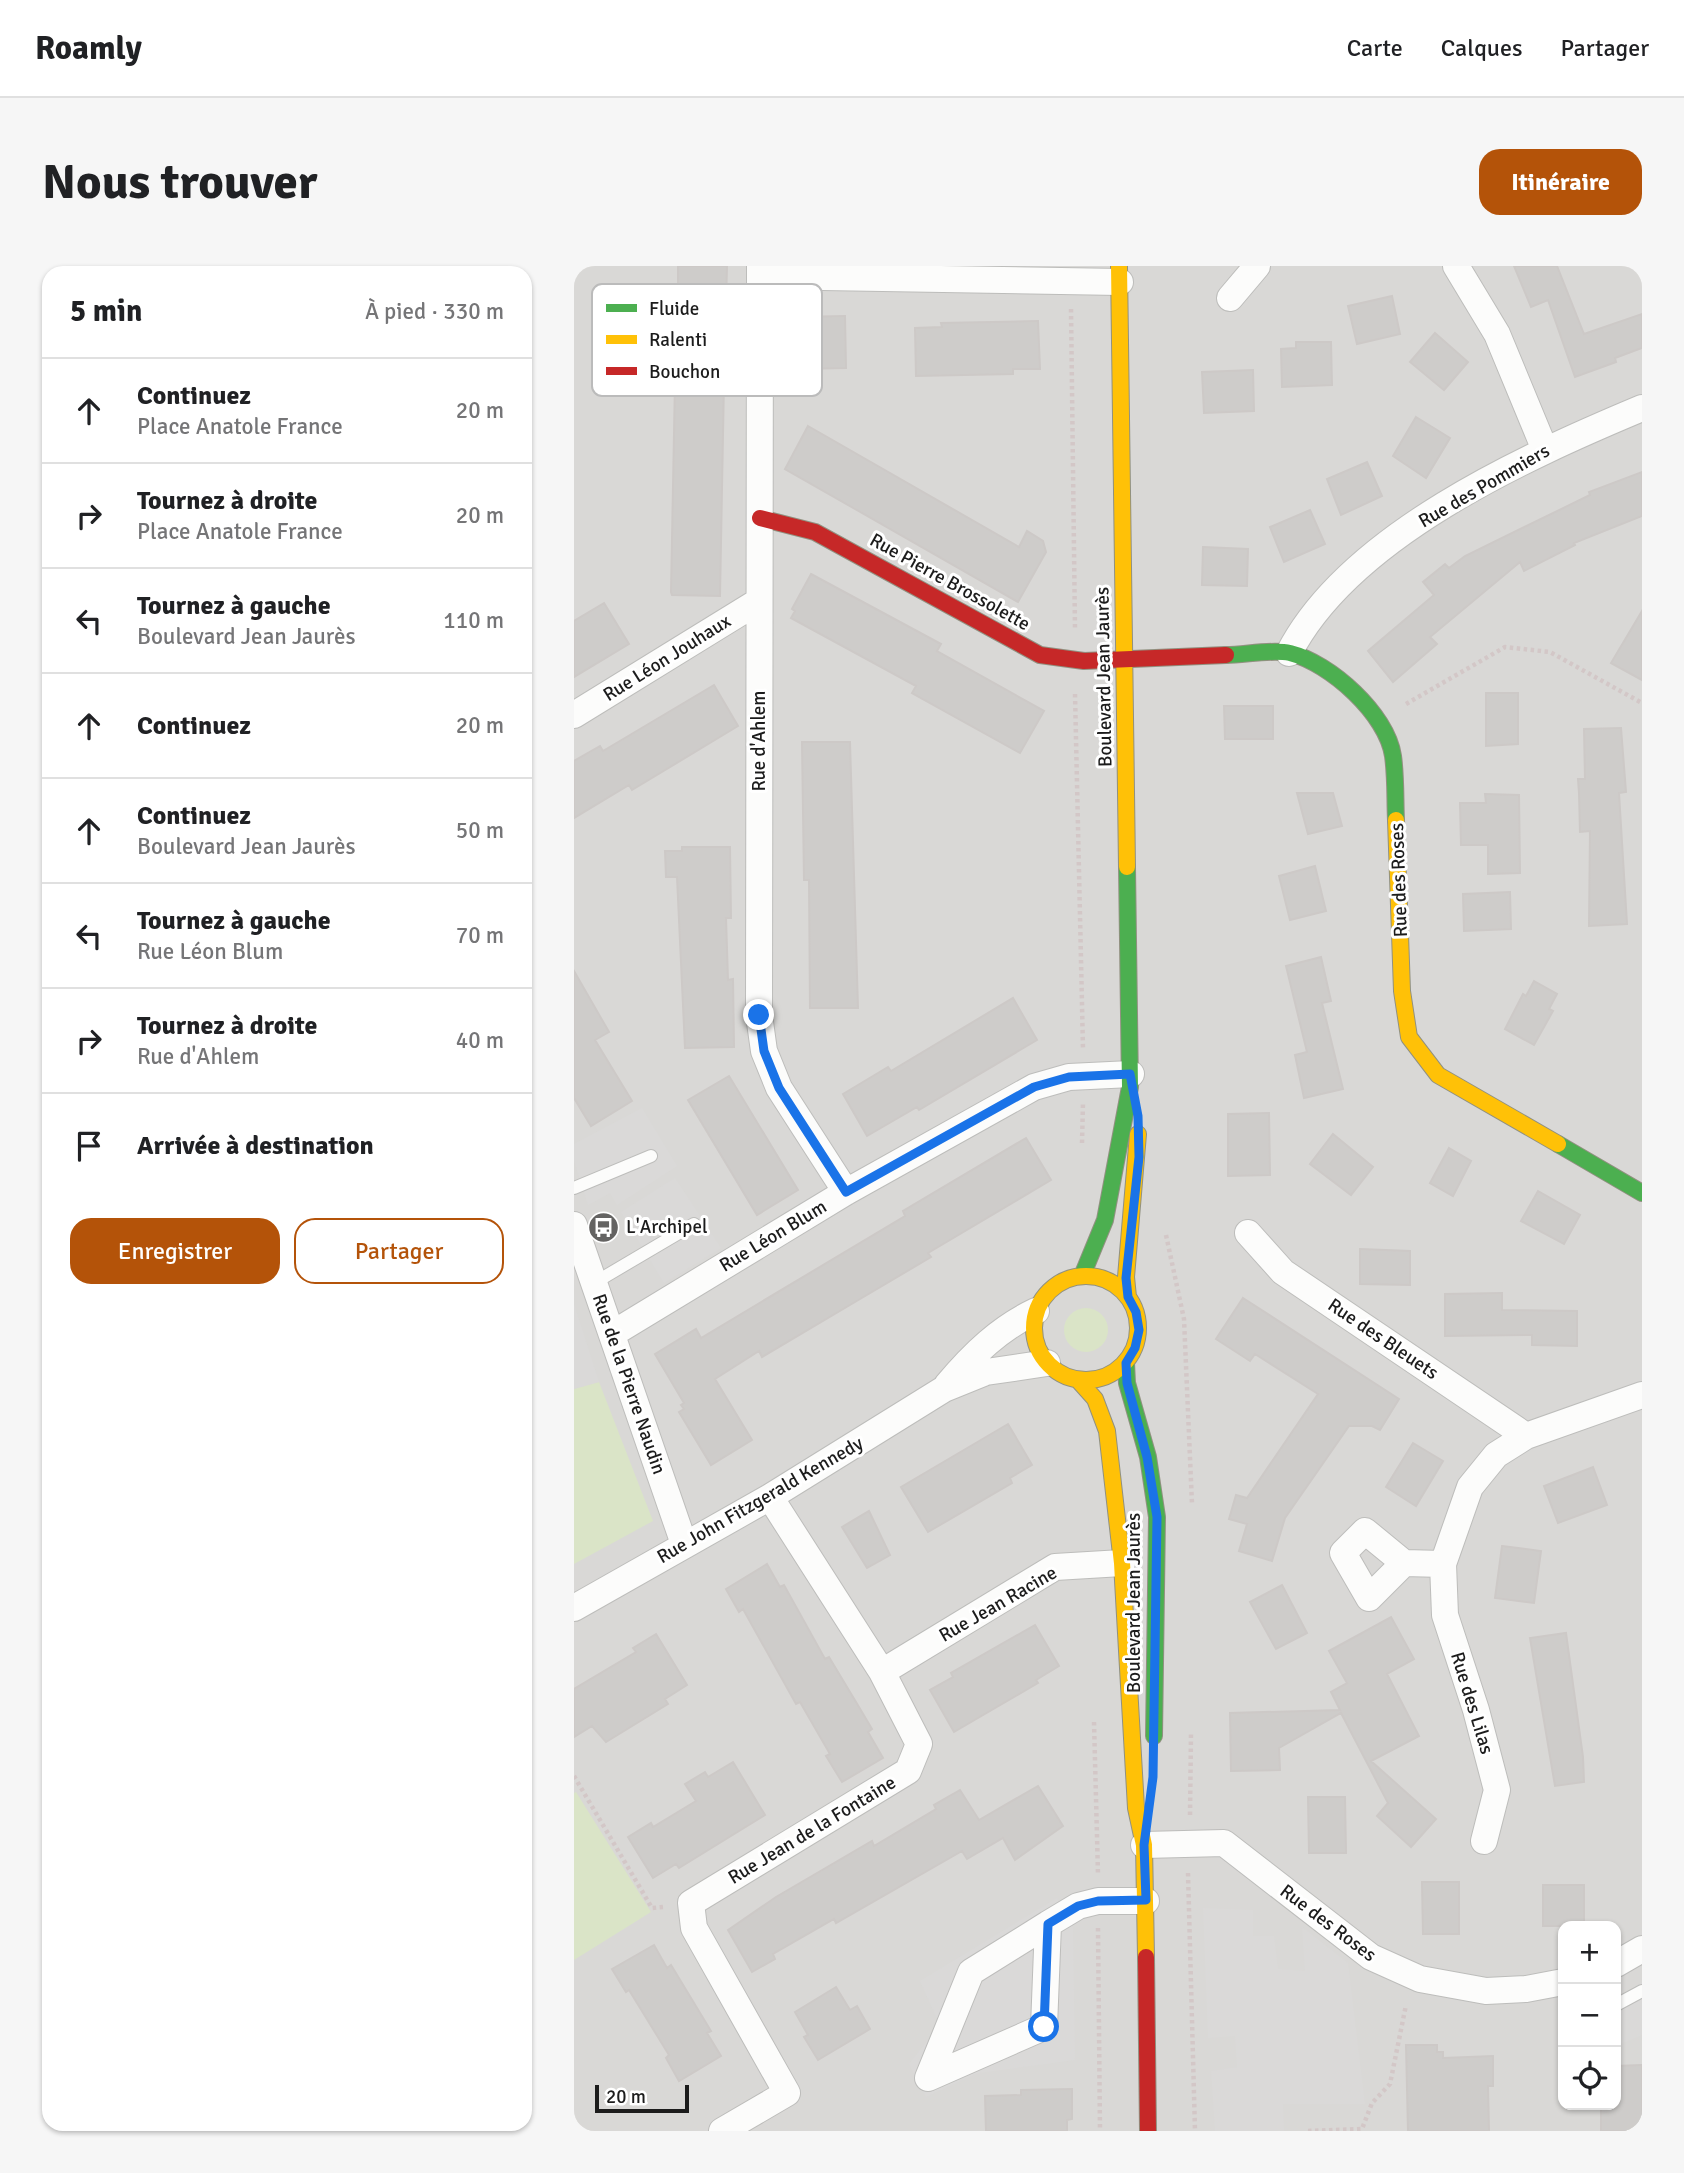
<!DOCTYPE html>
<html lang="fr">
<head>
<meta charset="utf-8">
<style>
	:root { --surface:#fff; --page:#f6f6f6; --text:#202124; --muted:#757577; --line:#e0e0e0; --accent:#b45309 }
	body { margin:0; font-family:Signika,sans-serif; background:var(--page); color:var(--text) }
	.controls { position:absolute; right:21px; bottom:21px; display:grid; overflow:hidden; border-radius:14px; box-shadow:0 2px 5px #0004 }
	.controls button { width:63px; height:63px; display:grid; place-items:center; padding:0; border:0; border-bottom:2px solid var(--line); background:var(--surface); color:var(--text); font:35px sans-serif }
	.scale { position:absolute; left:21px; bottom:18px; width:94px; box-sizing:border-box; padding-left:7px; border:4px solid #1c1c1c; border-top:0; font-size:19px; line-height:24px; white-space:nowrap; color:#1c1c1c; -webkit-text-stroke:5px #fff; paint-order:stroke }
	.stop { position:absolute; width:21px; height:21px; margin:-16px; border:5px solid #1a73e8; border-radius:50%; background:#fff }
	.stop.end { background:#1a73e8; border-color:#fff; box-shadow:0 2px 7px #0008 }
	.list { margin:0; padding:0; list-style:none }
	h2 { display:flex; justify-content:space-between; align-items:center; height:91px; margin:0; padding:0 28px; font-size:30px }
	h2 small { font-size:23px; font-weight:400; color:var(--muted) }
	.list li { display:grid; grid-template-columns:46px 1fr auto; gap:21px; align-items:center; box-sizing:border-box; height:105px; padding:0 28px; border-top:2px solid var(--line) }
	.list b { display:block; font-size:26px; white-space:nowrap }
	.list p { margin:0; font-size:23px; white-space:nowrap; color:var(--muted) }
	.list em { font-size:23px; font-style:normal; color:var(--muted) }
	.actions { display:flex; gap:14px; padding:21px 28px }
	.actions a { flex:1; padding:16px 0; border:2px solid var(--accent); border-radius:21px; text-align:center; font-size:24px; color:var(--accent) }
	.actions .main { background:var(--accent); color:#fff }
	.icon { flex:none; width:38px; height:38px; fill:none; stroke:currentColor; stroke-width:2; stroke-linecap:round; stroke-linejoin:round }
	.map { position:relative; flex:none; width:1068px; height:1865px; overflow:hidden; border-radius:21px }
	header { display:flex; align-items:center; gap:42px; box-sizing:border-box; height:98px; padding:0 35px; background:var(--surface); border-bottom:2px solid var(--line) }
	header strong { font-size:33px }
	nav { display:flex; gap:38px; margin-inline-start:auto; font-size:24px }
	.intro { display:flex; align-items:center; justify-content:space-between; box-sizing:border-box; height:168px; padding:0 42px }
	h1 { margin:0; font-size:49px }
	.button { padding:18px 32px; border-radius:21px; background:var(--accent); color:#fff; font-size:24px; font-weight:700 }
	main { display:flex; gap:42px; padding:0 42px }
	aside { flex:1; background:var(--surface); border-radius:21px; box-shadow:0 2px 5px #0004 }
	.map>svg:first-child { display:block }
	.residential { fill:#d9d8d6; fill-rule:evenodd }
	.grass { fill:#dae4c7 }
	.parking { fill:#dad9d8 }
	.building { fill:#ceccca; stroke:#cdc9c7; stroke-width:2 }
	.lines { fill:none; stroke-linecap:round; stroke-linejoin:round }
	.lane-casing { stroke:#bdbdbb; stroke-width:14 }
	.street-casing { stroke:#bdbdbb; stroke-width:28 }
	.fast-casing { stroke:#919180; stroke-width:18 }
	.slow-casing { stroke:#919180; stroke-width:18 }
	.jam-casing { stroke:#919180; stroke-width:18 }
	.path { stroke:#d3c7c7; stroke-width:4.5; stroke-dasharray:3.5 3.5; stroke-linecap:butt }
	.lane { stroke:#fcfcfb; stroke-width:12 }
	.street { stroke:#fcfcfb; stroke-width:26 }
	.fast { stroke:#4caf50; stroke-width:16 }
	.slow { stroke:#ffc107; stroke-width:16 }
	.jam { stroke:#c62828; stroke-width:16 }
	.route { stroke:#1a73e8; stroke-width:9 }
	.labels { text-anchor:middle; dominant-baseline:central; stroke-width:6; stroke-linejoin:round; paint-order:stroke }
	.street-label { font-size:19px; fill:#1c1c1c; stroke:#fff }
	.poi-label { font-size:19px; fill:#1c1c1c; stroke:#fff; text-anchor:start }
	.key { fill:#fff; stroke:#bbb; stroke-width:2 }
	.key-label { font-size:19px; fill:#1c1c1c }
</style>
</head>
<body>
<header>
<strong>Roamly</strong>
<nav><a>Carte</a><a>Calques</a><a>Partager</a></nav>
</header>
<div class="intro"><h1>Nous trouver</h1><a class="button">Itinéraire</a></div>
<main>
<aside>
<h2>5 min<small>À pied · 330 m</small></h2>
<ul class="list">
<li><svg class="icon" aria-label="ahead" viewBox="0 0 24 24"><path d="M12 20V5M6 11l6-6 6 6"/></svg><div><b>Continuez</b><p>Place Anatole France</p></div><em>20 m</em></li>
<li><svg class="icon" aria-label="right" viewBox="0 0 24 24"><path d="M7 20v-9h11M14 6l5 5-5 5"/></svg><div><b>Tournez à droite</b><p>Place Anatole France</p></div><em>20 m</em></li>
<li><svg class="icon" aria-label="left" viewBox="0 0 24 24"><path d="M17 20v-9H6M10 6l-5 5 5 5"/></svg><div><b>Tournez à gauche</b><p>Boulevard Jean Jaurès</p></div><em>110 m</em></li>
<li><svg class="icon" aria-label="ahead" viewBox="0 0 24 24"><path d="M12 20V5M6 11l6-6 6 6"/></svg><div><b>Continuez</b></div><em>20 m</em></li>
<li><svg class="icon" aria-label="ahead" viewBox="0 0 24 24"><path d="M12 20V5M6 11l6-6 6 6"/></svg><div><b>Continuez</b><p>Boulevard Jean Jaurès</p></div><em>50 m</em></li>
<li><svg class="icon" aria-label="left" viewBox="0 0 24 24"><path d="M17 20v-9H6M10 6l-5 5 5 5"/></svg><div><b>Tournez à gauche</b><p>Rue Léon Blum</p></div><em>70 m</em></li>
<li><svg class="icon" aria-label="right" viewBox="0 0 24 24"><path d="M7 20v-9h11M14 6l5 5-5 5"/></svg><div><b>Tournez à droite</b><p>Rue d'Ahlem</p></div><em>40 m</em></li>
<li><svg class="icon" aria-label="arrive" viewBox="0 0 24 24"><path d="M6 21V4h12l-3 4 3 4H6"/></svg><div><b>Arrivée à destination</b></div></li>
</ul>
<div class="actions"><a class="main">Enregistrer</a><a>Partager</a></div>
</aside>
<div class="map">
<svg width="1068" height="1865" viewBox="0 0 1068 1865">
	<rect width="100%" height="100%" fill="#eae8e5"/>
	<path class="residential" d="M0,0H1068V1865H0ZM989,1660H1042V1839H989Z"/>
	<path class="grass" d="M490 1064a22 22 0 1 1 44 0a22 22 0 1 1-44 0Z
		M25,1116L79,1255L0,1298V1123Z
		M2,1526L77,1646L0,1694V1527Z"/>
	<path class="parking" d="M68,842L103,900L43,939L36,927L14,939L0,895V878Z
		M101,912L147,982L90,1017L47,946Z
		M0,1038L25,1116L0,1123Z
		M483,1632L499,1662L501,1794L404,1807L352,1831L335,1798L366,1759L346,1715Z
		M629,1642L679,1644V1670H700L704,1703L731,1705L728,1661L774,1697L791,1838H709L710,1865H641L637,1805L663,1801L661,1770L634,1772Z
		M1068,1717V1769L1042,1780V1732Z"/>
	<path class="building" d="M104,0H153L150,110H147L156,115H150L146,330L98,329L97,326L101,115H95L88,107L86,70L94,62H104Z
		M940,0H983L1010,68L1068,48V82L1041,92L1042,96L1001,111L974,34L957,41Z
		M818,30L826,68L783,78L774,40Z
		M271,50L272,102L224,103L222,51Z
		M464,55L466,103H439V108L342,110L341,62L368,61L367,57Z
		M861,67L894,96L870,124L836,96Z
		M722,76H757L758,119L708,121L707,83L722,82Z
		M679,104L680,145L630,147L628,106Z
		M842,151L876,172L852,212L819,190Z
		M234,160L445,281L453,265L469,275L472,286L444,336L211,203Z
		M793,196L808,230L767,249L753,213Z
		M1068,206V250L1000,277L1001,279L950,305L946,296L856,371L863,378L819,416L794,385L860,329L849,316L871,298L875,302L891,290L1016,229L1015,226Z
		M736,244L751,278L710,296L696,261Z
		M629,281L674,283L673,320L628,319Z
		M237,308L367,378L363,385L470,445L446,487L338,427L342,420L217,352L221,345L218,343Z
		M30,337L55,378L0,411V355Z
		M1068,345V414L1037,397Z
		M140,419L164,460L58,524L55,519L0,552V495L26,480L29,485Z
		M912,427H944V478L912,480Z
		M650,440H699V473H651Z
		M1047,462L1052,526L1045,527L1053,658L1015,660L1016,565L1006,566L1005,527L1004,513H1011L1010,463Z
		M228,476H276L284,742H236L235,614H230Z
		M723,527H759L768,560L734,568Z
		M911,528L945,529L946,607L914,608V579H887L886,537H912Z
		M108,581H156L157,652H152L154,714L159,713L160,781L111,782L103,611H92L91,585H108Z
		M741,600L752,645L716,654L705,610Z
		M936,626L937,663L890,665L889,628Z
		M747,691L757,735L748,737L769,823L730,832L721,789L733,786L712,700Z
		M0,705L35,766L21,774L58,835L17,860L0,832Z
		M960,715L983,728L975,743L979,745L960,779L931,763L949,728L952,730Z
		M439,732L463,774L345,844L343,841L293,870L269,828L314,801L317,805Z
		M155,810L224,924L183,949L114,834Z
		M695,847L696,909L654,910V848Z
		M759,868L799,901L777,929L736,898Z
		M452,872L477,914L354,987L357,991L281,1036L188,1091L185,1085L141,1113L178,1174L137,1199L105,1146L110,1143L107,1139L110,1137L81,1088L122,1063L127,1072L331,950L329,945Z
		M875,882L897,895L879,930L856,917Z
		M964,925L1006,949L990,978L947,955Z
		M786,983L836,985V1019L786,1018Z
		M928,1027V1044L1003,1045V1080L958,1079V1069L871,1070V1028Z
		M669,1032L825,1133L806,1164L798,1160H775L711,1252L698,1295L665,1285L673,1258L655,1253L662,1229L673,1232L744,1128L681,1088L676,1095L642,1073Z
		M434,1158L458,1199L436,1212L438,1217L354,1266L327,1221Z
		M839,1177L869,1195L842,1240L812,1221Z
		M1019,1201L1033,1239L984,1257L970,1220Z
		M295,1245L316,1289L293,1302L268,1261Z
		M928,1280L967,1285L960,1337L921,1332Z
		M193,1298L206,1321L210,1319L251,1393L255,1391L285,1441L298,1463L294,1466L309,1492L268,1516L252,1490L256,1488L226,1436L222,1438L169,1343L165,1346L152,1323Z
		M708,1319L733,1367L702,1383L676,1336Z
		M817,1351L840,1393L813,1408L845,1470L797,1495L862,1553L837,1581L803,1550L814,1537L767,1447L705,1482L706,1504L657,1505L656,1447L766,1444L757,1426L773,1417L755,1385Z
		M461,1359L485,1400L462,1414L464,1417L380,1466L356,1424L379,1411L377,1407Z
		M992,1367L1009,1491L1010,1516L981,1520L956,1372Z
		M82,1368L113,1419L91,1433L94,1438L32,1476L18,1460L0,1471V1423L62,1386L59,1382Z
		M159,1496L191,1549L105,1602L102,1598L79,1612L54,1571L77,1557L79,1561L122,1535L111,1518L131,1506L134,1511Z
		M464,1520L489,1560L441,1594L429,1572L393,1593L388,1585L262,1657L260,1653L199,1688L201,1693L178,1706L154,1664L202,1631L298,1575L300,1580L362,1543L360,1539L386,1524L405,1554Z
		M734,1531H771L772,1587H735Z
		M848,1616H885V1668H849Z
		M969,1619H1010V1660H969Z
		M80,1679L93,1702L97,1699L137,1765L133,1767L147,1790L105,1815L92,1792L95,1789L55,1724L52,1726L38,1703Z
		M262,1721L276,1744L283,1740L296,1763L244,1794L230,1771L234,1769L221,1746Z
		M832,1779H863V1786H869V1792L919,1790V1820H914L915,1865H834Z
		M1068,1799V1865H1027V1839H1042V1800Z
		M498,1823V1853L493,1854V1865H412L411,1830L447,1829V1824Z"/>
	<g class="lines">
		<defs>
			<path id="lane" d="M0,922L77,890
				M20,1017L120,958
				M1042,1739L1068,1725"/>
			<path id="street" d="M186,0L185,749L190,785L205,822L272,926
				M882,0L923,68L971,184
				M186,10L546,16
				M656,32L683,0
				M715,387C775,270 951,191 1068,142
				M0,449L185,335
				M0,959L110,1278
				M674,967L709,1006L952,1170
				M38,1068L272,926L460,821L495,811L557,808
				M373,1119C399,1088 426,1062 462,1045
				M830,1297L795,1332L769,1287L791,1265L830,1297L869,1298
				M0,1342L196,1231L370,1123L412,1106L473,1097
				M308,1406L481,1301L548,1297
				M910,1575L923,1524L902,1444L871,1349L869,1298L896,1221L922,1189L952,1170L1068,1129
				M570,1579L650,1577L797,1691L846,1713L912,1725L952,1723L989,1716
				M474,1658L397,1706L354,1812L470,1761L474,1658L504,1640L524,1635H572
				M1042,1698L1068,1683
				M148,1865L213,1827L120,1662L117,1637L334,1505L345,1478L308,1406L196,1231"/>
			<path id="fast" d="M652,389C671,389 697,383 716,387C756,397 813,448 819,490C822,511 821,533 822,554
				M984,878L1068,927
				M508,1010L531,954L556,821L553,601
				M552,1097L553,1117L574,1191L583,1251L580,1470"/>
			<path id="slow" d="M545,0L553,601
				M822,554L828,725L835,771L864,809L984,878
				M460 1062a52 52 0 1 1 104 0a52 52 0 1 1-104 0Z
				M554,1031L552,1011L564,868
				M504,1114L521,1133L533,1165L548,1297L562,1542L570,1579L572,1691"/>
			<path id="jam" d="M186,252L241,266L466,389L510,395L652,389
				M572,1691L574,1865"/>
		</defs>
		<use href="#lane" class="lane-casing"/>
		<use href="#street" class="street-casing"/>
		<use href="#fast" class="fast-casing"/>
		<use href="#slow" class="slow-casing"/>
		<use href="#jam" class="jam-casing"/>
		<path class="path" d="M497,43L501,363
			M501,428L509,783
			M832,438L931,381L976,386L1068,437
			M508,877L509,837
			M592,969L610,1053L618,1238
			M520,1456L524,1608
			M0,1510L78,1642L89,1641
			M616,1549L617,1467
			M614,1607L621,1865
			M524,1662L526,1865
			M734,1865L788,1863L798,1837L816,1818L832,1739"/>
		<use href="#lane" class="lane"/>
		<use href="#street" class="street"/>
		<use href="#fast" class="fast"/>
		<use href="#slow" class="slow"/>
		<use href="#jam" class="jam"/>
	</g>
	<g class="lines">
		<path class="route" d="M185,749L190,785L205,822L272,926L460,821L495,811L556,808L564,850L565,891L552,1012L554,1031L562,1046L565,1064L561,1082L552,1097L553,1117L573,1191L583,1251L579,1511L570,1579L572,1634L524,1635L504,1640L474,1658L470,1761"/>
	</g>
	<defs>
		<symbol id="bus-disc" viewBox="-11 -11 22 22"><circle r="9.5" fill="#646362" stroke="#fff"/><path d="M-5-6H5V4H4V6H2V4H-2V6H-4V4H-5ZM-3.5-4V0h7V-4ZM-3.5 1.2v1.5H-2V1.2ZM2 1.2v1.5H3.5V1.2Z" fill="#fff"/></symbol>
	</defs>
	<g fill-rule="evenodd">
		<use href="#bus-disc" x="12" y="944" width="35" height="35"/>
	</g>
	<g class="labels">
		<g class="street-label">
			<text transform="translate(910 220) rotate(-30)">Rue des Pommiers</text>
			<text transform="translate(376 316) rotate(29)">Rue Pierre Brossolette</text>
			<text transform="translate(93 392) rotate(-32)">Rue Léon Jouhaux</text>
			<text transform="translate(530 411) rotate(-91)">Boulevard Jean Jaurès</text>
			<text transform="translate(185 475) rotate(-90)">Rue d'Ahlem</text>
			<text transform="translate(825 614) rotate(-92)">Rue des Roses</text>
			<text transform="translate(199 970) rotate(-31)">Rue Léon Blum</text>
			<text transform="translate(809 1073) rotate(34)">Rue des Bleuets</text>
			<text transform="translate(55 1118) rotate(71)">Rue de la Pierre Naudin</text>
			<text transform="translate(186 1234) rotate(-30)">Rue John Fitzgerald Kennedy</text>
			<text transform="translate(560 1337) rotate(-90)">Boulevard Jean Jaurès</text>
			<text transform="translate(424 1338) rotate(-30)">Rue Jean Racine</text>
			<text transform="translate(898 1437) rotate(73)">Rue des Lilas</text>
			<text transform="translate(238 1564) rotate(-31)">Rue Jean de la Fontaine</text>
			<text transform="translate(754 1657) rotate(37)">Rue des Roses</text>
		</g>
		<g class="poi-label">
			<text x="52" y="961">L'Archipel</text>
		</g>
	</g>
	<rect x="18" y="18" width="230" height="112" rx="10" class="key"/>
	<rect x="32" y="38" width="31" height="8" fill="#4caf50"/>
	<rect x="32" y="69" width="31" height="9" fill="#ffc107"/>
	<rect x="32" y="101" width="31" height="8" fill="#c62828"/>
	<g class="key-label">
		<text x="75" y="49">Fluide</text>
		<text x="75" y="80">Ralenti</text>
		<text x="75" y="112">Bouchon</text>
	</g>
</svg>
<div class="controls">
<button>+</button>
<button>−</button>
<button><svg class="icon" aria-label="locate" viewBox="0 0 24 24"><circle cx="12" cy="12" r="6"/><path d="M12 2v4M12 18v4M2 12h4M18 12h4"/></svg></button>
</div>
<div class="scale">20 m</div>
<div class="stop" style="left:470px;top:1761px"></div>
<div class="stop end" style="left:185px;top:749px"></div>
</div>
</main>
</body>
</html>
